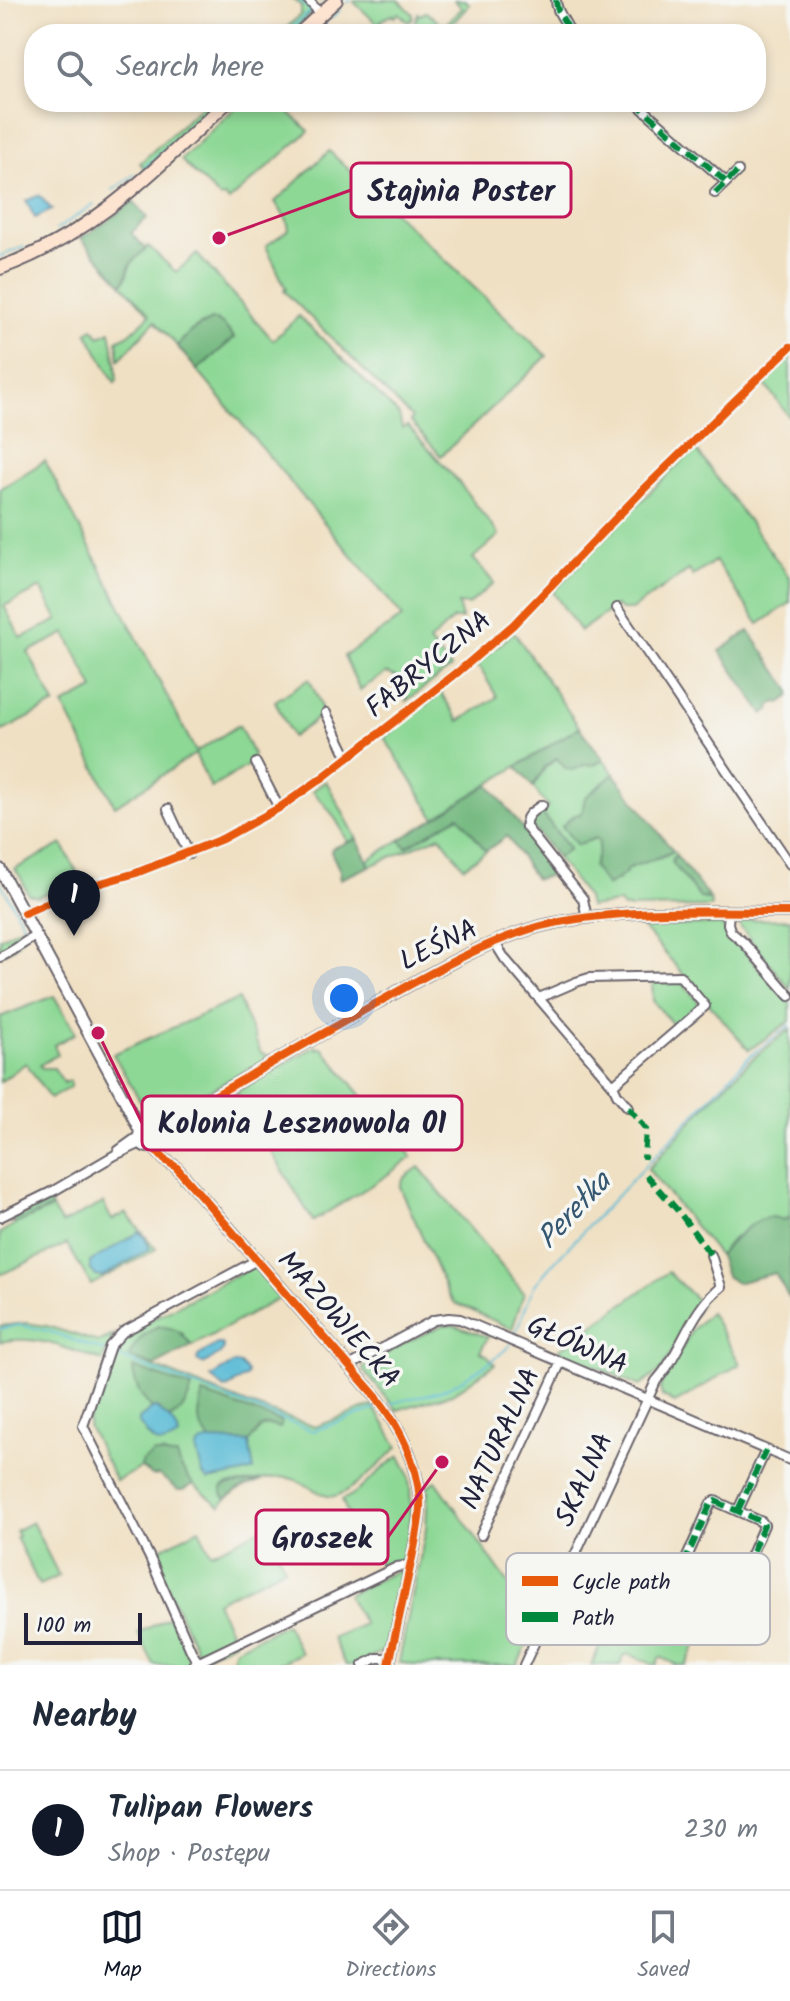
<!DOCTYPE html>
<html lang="en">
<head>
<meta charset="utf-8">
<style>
	:root { --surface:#fff; --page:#f2f2f3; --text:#1f2937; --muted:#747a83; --line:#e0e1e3; --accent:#111827 }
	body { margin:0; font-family:Kalam,sans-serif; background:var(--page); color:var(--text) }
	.scale { position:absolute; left:24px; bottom:20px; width:118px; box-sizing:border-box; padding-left:8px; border:4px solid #22223b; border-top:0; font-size:22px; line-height:28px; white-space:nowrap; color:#22223b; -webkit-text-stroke:6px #f6f6f2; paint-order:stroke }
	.you { position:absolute; left:344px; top:998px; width:28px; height:28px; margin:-20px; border:6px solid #fff; border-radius:50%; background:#1a73e8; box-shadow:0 0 0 12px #1a73e833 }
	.badge { display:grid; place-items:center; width:52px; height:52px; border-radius:50%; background:var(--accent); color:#fff; font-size:26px; font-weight:700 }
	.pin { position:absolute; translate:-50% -66px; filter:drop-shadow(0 2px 4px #0008) }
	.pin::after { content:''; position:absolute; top:42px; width:28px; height:24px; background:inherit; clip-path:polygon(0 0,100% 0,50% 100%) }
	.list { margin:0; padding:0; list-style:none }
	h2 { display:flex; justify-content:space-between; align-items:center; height:104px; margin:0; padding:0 32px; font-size:34px }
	h2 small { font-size:26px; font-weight:400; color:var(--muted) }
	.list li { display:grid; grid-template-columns:52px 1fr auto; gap:24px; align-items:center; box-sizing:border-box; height:120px; padding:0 32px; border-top:2px solid var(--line) }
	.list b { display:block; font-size:30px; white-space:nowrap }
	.list p { margin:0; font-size:26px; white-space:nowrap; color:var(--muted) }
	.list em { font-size:26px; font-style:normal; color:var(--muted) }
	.icon { flex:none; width:44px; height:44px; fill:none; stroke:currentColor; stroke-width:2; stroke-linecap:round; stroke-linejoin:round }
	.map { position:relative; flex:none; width:790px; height:1665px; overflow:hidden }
	.search { position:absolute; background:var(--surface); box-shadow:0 4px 12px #0003; left:24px; right:24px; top:24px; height:88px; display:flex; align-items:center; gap:20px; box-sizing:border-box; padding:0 28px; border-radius:32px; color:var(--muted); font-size:30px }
	.sheet { height:224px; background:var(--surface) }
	nav { display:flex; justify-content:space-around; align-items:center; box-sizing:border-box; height:112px; border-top:2px solid var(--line); background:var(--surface); font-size:22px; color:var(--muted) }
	nav a { display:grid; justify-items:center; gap:4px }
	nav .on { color:var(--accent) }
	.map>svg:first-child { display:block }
	.green { fill:#8dd895; stroke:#587d68; stroke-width:2; fill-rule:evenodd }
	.forest { fill:#72b87e; stroke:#4a6d5c; stroke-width:2 }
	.water { fill:#57bad5; stroke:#3c6e88; stroke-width:2 }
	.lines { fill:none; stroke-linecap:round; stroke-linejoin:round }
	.stream { stroke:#57bad5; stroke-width:2 }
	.minor-casing { stroke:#6a646b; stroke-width:12 }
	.tertiary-casing { stroke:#6a646b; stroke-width:14 }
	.secondary-casing { stroke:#6a646b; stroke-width:16 }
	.minor { stroke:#fff; stroke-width:8 }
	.tertiary { stroke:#fff; stroke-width:10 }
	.secondary { stroke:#fde4d1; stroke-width:12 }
	.quiet { stroke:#00873e; stroke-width:6; stroke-dasharray:12 6; stroke-linecap:butt }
	.cycleway-casing { stroke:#f6f6f2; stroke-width:13 }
	.cycleway { stroke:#e8590c; stroke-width:8 }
	.labels { text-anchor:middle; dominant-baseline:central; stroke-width:7; stroke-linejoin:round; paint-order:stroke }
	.street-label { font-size:28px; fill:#22223b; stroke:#f6f6f2 }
	.water-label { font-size:30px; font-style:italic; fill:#355771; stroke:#f6f6f2 }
	.key { fill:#f6f6f2; stroke:#b6b6bb; stroke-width:2 }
	.key-label { font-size:22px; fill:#22223b }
	.leader { fill:none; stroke:#c2185b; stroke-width:3 }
	.callout-dot { fill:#c2185b; stroke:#f6f6f2; stroke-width:3 }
	.callout { fill:#f6f6f2; stroke:#c2185b; stroke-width:3 }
	.callout-label { font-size:30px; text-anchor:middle; font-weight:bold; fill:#22223b }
</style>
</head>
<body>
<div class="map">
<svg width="790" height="1665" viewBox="0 0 790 1665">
	<rect width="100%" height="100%" fill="#f6f6f2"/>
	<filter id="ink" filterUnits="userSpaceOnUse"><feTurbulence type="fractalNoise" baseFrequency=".0125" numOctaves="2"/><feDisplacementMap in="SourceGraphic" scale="16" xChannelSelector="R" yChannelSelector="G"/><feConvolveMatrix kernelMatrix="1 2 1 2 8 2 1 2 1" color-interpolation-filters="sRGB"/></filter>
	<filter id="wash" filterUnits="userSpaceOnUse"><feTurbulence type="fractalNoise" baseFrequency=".006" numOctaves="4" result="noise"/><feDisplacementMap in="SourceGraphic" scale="32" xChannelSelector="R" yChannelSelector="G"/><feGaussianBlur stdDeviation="1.8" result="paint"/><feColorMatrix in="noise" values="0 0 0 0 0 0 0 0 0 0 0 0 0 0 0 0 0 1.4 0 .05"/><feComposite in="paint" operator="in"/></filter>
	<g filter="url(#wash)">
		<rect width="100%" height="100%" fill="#f0e0c3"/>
		<path class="green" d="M294,0H305L313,8V12L290,34L285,32L280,34L301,14V6Z
			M356,0H399L413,14L412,20L408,22L399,13L395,17L393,14L380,21L383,25L387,24L395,33L388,34L354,2Z
			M454,0H465L470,4L443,34H422L414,26L418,13L420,15L426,12L444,26L462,8Z
			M206,102H219L145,169L140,163Z
			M241,102H278L309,131L229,201L225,197L220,198L181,160Z
			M329,151L547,356L441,456L410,421L412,418L284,291L286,289L266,246L289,229L287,220L275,202Z
			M148,246L176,272L197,254L273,340L299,316L399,415L402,428L408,426L456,479L499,535L473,558L494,583L468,605L458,604L462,619H453L429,642L451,668L406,701L407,695L395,676L386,673L360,690L344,656L403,617L197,370L234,338L217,320C199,321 188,334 177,346L155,321L119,360L117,340L129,334L150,315L122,284C128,277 126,273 130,266C134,258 142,252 148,246Z
			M93,328L99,336L110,331L116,363L117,381L115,383L87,332Z
			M790,358V418L764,383Z
			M695,448L790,578V603L759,624L715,561L693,576L689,570L631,610H621L616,606L580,631L553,592L638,504Z
			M45,461L196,752L239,725L253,754L250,764L211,788L195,754L115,806L63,705L94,689L66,633L28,652L55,704L3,731L0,726V489ZM41,588L58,620L21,638L4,606Z
			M514,632L579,727L435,818L384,737L441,693L459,721L497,697L480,668L475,666Z
			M309,679C328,718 326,712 292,737L275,701Z
			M558,758L566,769C579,765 592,765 604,760L614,774L585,798L582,813L573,816L562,826L577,845L596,838L599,841L598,853L593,867L610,884L618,880L627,869L641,863L661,858L673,851L676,855L672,858L704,899H710L711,907L623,908L619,903L589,907L587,898L557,858L569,848L542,813L548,807L533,787L545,768Z
			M326,781L357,839L347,842C341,824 326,804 312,791Z
			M459,816L486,851L464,867L440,836L370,866L368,860L400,840L407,847Z
			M62,844L81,879L37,897L28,894L21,878L15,869Z
			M790,919V989L735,920Z
			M720,924L790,1003V1021L749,1050L642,927Z
			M25,925C27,938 12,950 0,955V938Z
			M680,980L698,1001V1008L675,1027L653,1001L652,981Z
			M54,996L76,1033L54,1045L58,1054L40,1065L42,1068H54L64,1083L70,1080V1087L50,1099L26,1063L0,1082V1017Z
			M238,999L261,1053L271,1057L161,1117L146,1111L113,1054Z
			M790,1029V1216L784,1220L770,1217L732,1239L719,1256L648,1169L710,1101L751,1060Z
			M316,1046L318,1049L322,1047L412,1157L383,1178L313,1221L236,1092Z
			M419,1167L524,1293L512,1329L455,1303L449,1296L400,1187L404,1178Z
			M103,1203L112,1220L126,1213L156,1249L91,1285L67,1244L0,1275V1233L15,1224L52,1208L62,1224Z
			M251,1267H255L280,1298L192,1346L182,1333L129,1357L247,1404L315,1427L372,1406L386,1426L398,1447C385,1459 345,1501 328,1496C313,1492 304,1480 288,1478C271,1475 245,1485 226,1485L222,1488V1494L226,1499L220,1506L193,1484L170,1456L162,1453L143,1461L141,1468L116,1481L88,1426L89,1417L111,1350L124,1334ZM203,1394L270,1424L259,1428L255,1436Z
			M668,1272L701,1304L661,1370L640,1386L558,1350Z
			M710,1312L740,1364L675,1403L662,1396L660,1388L692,1330Z
			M26,1323L47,1326L98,1342L114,1335L102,1361C70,1349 34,1334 0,1342V1326Z
			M443,1325H453L488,1337L480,1352L487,1355L495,1364L452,1394L397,1410L363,1370V1367L408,1341Z
			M400,1456C402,1461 406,1467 408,1473C412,1492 412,1540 403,1556C399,1564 389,1567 382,1570L361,1518L351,1522L342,1500C364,1491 379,1467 400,1456Z
			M436,1481L532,1617L539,1621L517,1665H413L399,1662L426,1529L428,1486Z
			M32,1522L59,1576L39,1585L16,1537L18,1536L15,1531Z
			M265,1527L285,1568L216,1602L235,1641L207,1655L197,1651L154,1559L157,1551L199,1529L211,1553Z
			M396,1571H400L401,1575L387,1649L355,1665H346L332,1638L364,1624L347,1595Z
			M627,1589L705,1625L686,1665H677L660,1657L656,1665H654L629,1654L623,1657L620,1665H591Z
			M170,1617L190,1656L187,1664L185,1665H154L138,1633Z
			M286,1624L301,1653L277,1665H236C232,1658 231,1655 236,1648Z"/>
		<path class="forest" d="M133,201L147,218L131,233L146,249C140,254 132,260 129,267C127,274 127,278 122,284L81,238L109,220Z
			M211,320C222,320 228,330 234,338L197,370L177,346L191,331Z
			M749,631L790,690V696L780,703L776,702L771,705L770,710L763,714L720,651Z
			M579,727L604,760L593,765L586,764L574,770L566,769L557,758L545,767L533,787L517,767Z
			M614,774L673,851C658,859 642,862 627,869L626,873L607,886L593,867L598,853L599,841L596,838L577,845L562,826L573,816L582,813L585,798Z
			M489,784L557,874L535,879L507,836L486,851L459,816L406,847L400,840Z
			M542,813L569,849L557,858L532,826L533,819Z
			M357,839L370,866L340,879L339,875L341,873L331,852L332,848Z
			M676,855L710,899L700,898L671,861Z
			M49,1200L52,1208L15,1224L13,1217Z
			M790,1216V1299L775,1273L736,1283L726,1276L719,1256C729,1243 754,1217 771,1217C776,1217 780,1219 784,1220Z
			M158,1326C176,1328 181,1331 192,1346L154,1366L129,1357C135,1342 143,1334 158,1326Z
			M133,1367L192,1388C187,1403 183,1413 168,1419L157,1408L152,1409C140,1396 134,1385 133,1367Z
			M203,1394L282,1422L280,1428C260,1421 261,1429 249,1442L210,1440C194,1422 199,1416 203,1394Z
			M154,1453C163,1453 169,1457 177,1456L181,1467L193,1484L183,1490H178L159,1475L152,1476L141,1468L143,1461Z
			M262,1481L238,1490L226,1499L222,1494V1488L227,1485Z"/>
		<path class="water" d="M39,195L52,210L35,218L26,201Z
			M139,1232L145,1238L150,1248L102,1277L96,1276L90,1269V1262Z
			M217,1344H222L224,1349L220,1354L205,1364L197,1361L198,1356Z
			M234,1363L240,1364L247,1372V1376L225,1389L211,1377Z
			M156,1408C166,1417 178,1423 179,1437C156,1451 153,1442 139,1423V1419L152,1409Z
			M210,1440L249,1442L254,1470L240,1474L208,1480L203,1475L196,1449L200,1443Z"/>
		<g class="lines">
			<path class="stream" d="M320,2L322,0
				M347,3L351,0
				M332,18L340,10
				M284,34L311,11L299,0
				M314,34L326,23
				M211,106L215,102
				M145,167L206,111
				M113,190L135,174
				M56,230L94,204
				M0,256L24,247
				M0,881L25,928L23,934L13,945
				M0,1329L19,1325L48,1331L104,1351
				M514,1337L534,1286L553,1263L748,1058L790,1025
				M114,1355L313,1431L375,1409
				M390,1404C408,1398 428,1396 445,1389C459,1383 504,1355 511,1343"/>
		</g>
	</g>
	<g filter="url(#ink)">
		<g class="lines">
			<defs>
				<path id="minor" d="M308,0L321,14
					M556,0C556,14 567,21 570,34
					M635,102L726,182
					M715,193L738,171
					M617,608L790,864
					M326,713L348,758
					M256,763L279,808
					M542,805C533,811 524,816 526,827L583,899L587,918
					M168,809L189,854
					M729,912L728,924L731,932L744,943L790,996
					M24,913L80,889L136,873L222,839L279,808L322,778L458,672L513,625L643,490L790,347
					M495,943L505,959L613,1085L617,1094L628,1107
					M0,957C13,952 23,942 36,936
					M539,998L576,982L589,978L680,976L705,1006L613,1085
					M118,1151L139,1136
					M0,1217L55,1190L115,1155L141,1143
					M349,1366L434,1320L449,1318L460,1319L790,1460
					M715,1501L762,1522L764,1525L735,1591L730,1596L680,1573L711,1503Z
					M738,1510L766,1450
					M481,1535L561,1362
					M198,1662L192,1653L149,1556L83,1426L110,1346L123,1332L257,1260
					M193,1665L397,1567L411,1565
					M363,1665L377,1658H390
					M524,1665L656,1381C682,1353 689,1311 721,1287L711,1255"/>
				<path id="tertiary" d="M0,869L126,1103L140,1131C137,1141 143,1149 153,1147
					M156,1126L185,1113C248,1076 312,1040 375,1004C428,975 482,942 541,926C617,907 711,912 790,912
					M140,1131L145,1126L151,1124L160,1130L162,1140L158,1145L153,1147
					M153,1147L165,1160L176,1167L377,1398C400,1427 417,1463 420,1500C421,1514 417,1529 415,1543C407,1584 397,1624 389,1665"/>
				<path id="secondary" d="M299,34L336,0
					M0,268C95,234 155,169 227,102"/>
			</defs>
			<use href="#minor" class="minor-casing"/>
			<use href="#tertiary" class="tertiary-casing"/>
			<use href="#secondary" class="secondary-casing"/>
			<use href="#minor" class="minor"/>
			<use href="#tertiary" class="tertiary"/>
			<use href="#secondary" class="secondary"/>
			<path class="quiet" d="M556,0C556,14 567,21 570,34
				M635,102L726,182
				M715,193L738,171
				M628,1107L646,1129L644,1159
				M646,1175L679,1212L711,1255
				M715,1501L762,1522L764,1525L735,1591L730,1596L680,1573L711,1503Z
				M738,1510L766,1450"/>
			<defs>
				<path id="cycleway" d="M24,913L80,889L136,873L222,839L279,808L322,778L458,672L513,625L643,490L790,347
					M156,1126L185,1113C248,1076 312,1040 375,1004C428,975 482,942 541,926C617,907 711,912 790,912
					M153,1147L165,1160L176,1167L377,1398C400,1427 417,1463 420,1500C421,1514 417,1529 415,1543C407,1584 397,1624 389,1665"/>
			</defs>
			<use href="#cycleway" class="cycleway-casing"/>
			<use href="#cycleway" class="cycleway"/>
		</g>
	</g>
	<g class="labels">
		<g class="street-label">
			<text transform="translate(429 665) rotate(-39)">FABRYCZNA</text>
			<text transform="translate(439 946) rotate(-26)">LEŚNA</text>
			<text transform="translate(338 1320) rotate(49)">MAZOWIECKA</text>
			<text transform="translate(577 1346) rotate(24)">GŁÓWNA</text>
			<text transform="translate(501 1439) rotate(-65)">NATURALNA</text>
			<text transform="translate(585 1480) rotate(-65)">SKALNA</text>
		</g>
		<g class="water-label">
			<text transform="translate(575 1211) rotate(-47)">Perełka</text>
		</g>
	</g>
	<rect x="506" y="1553" width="264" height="92" rx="12" class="key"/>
	<rect x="522" y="1576" width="36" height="10" fill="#e8590c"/>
	<rect x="522" y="1612" width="36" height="10" fill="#00873e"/>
	<g class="key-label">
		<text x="572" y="1589">Cycle path</text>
		<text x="572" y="1625">Path</text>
	</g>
	<path class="leader" d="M219 238L351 190M98 1033L142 1123M442 1462L388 1537"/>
	<g class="callout-dot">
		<circle cx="219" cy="238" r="8"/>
		<circle cx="98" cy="1033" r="8"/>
		<circle cx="442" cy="1462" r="8"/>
	</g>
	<g class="callout">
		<rect x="351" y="163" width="220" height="54" rx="8"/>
		<rect x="142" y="1096" width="320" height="54" rx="8"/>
		<rect x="256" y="1510" width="132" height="54" rx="8"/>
	</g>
	<g class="callout-label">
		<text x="461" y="201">Stajnia Poster</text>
		<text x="302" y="1133">Kolonia Lesznowola 01</text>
		<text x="322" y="1548">Groszek</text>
	</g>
</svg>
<div class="scale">100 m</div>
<div class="you"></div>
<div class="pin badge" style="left:74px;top:936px">1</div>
<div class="search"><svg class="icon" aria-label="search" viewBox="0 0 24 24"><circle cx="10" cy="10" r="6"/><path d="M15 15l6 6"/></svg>Search here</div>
</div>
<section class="sheet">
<h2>Nearby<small></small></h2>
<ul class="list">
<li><span class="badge">1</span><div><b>Tulipan Flowers</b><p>Shop · Postępu</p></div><em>230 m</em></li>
</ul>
</section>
<nav>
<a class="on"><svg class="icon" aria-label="map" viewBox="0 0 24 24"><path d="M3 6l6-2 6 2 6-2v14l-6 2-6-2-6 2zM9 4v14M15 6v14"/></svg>Map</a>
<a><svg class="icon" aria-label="directions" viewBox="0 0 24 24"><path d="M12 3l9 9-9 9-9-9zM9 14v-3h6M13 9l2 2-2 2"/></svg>Directions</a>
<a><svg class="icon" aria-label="saved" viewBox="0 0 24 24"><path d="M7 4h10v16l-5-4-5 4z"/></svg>Saved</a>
</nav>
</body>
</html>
